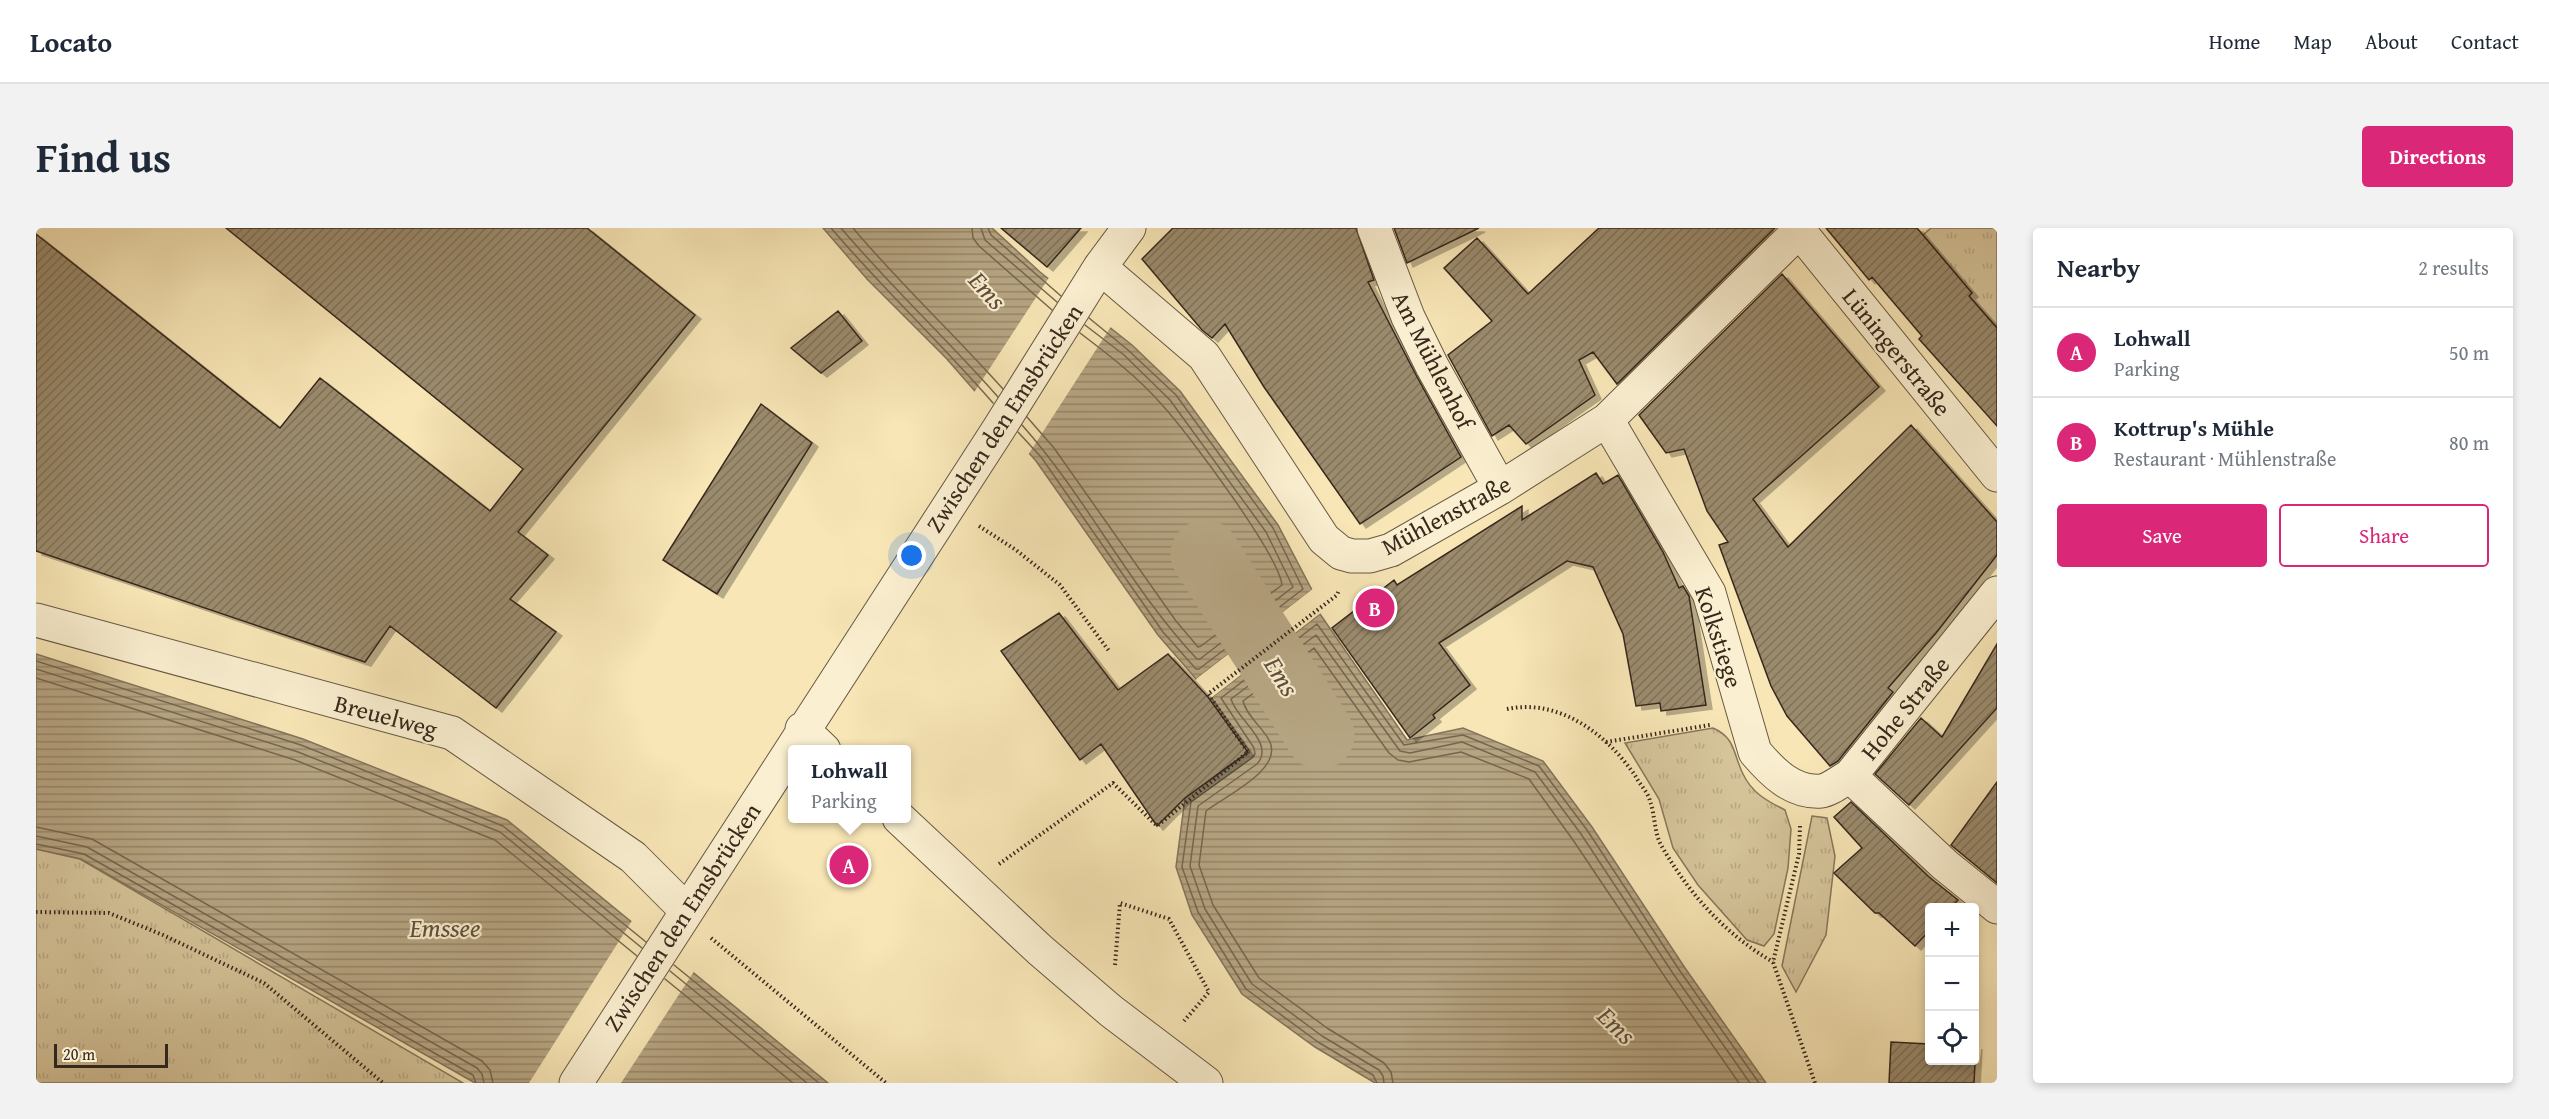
<!DOCTYPE html>
<html lang="en">
<head>
<meta charset="utf-8">
<style>
	:root { --surface:#fff; --page:#f2f2f3; --text:#1f2937; --muted:#747a83; --line:#e0e1e3; --accent:#db2777 }
	body { margin:0; font-family:"Gentium Book Plus",serif; background:var(--page); color:var(--text) }
	.controls { position:absolute; right:18px; bottom:18px; display:grid; overflow:hidden; border-radius:6px; box-shadow:0 3px 9px #0003 }
	.controls button { width:54px; height:54px; display:grid; place-items:center; padding:0; border:0; border-bottom:2px solid var(--line); background:var(--surface); color:var(--text); font:30px sans-serif }
	.scale { position:absolute; left:18px; bottom:15px; width:114px; box-sizing:border-box; padding-left:6px; border:3px solid #37281d; border-top:0; font-size:16px; line-height:21px; white-space:nowrap; color:#37281d; -webkit-text-stroke:4px #faefd0; paint-order:stroke }
	.you { position:absolute; left:876px; top:328px; width:21px; height:21px; margin:-15px; border:4px solid #fff; border-radius:50%; background:#1a73e8; box-shadow:0 0 0 9px #1a73e833 }
	.badge { display:grid; place-items:center; width:39px; height:39px; border-radius:50%; background:var(--accent); color:#fff; font-size:20px; font-weight:700 }
	.pin { position:absolute; translate:-50% -50%; border:3px solid #fff; box-shadow:0 2px 6px #0006 }
	.popup { position:absolute; left:752px; top:517px; width:123px; height:78px; box-sizing:border-box; display:grid; place-content:center; border-radius:6px; background:var(--surface); filter:drop-shadow(0 2px 4px #0005); font-size:20px; white-space:nowrap; color:var(--muted) }
	.popup b { font-size:22px; color:var(--text) }
	.popup::after { content:''; position:absolute; left:50%; top:100%; margin-left:-12px; border:12px solid transparent; border-top-color:var(--surface) }
	.list { margin:0; padding:0; list-style:none }
	h2 { display:flex; justify-content:space-between; align-items:center; height:78px; margin:0; padding:0 24px; font-size:26px }
	h2 small { font-size:20px; font-weight:400; color:var(--muted) }
	.list li { display:grid; grid-template-columns:39px 1fr auto; gap:18px; align-items:center; box-sizing:border-box; height:90px; padding:0 24px; border-top:2px solid var(--line) }
	.list b { display:block; font-size:22px; white-space:nowrap }
	.list p { margin:0; font-size:20px; white-space:nowrap; color:var(--muted) }
	.list em { font-size:20px; font-style:normal; color:var(--muted) }
	.actions { display:flex; gap:12px; padding:18px 24px }
	.actions a { flex:1; padding:14px 0; border:2px solid var(--accent); border-radius:6px; text-align:center; font-size:21px; color:var(--accent) }
	.actions .main { background:var(--accent); color:#fff }
	.icon { flex:none; width:33px; height:33px; fill:none; stroke:currentColor; stroke-width:2; stroke-linecap:round; stroke-linejoin:round }
	.map { position:relative; flex:none; width:1961px; height:855px; overflow:hidden; border-radius:6px }
	header { display:flex; align-items:center; gap:36px; box-sizing:border-box; height:84px; padding:0 30px; background:var(--surface); border-bottom:2px solid var(--line) }
	header strong { font-size:28px }
	nav { display:flex; gap:33px; margin-inline-start:auto; font-size:21px }
	.intro { display:flex; align-items:center; justify-content:space-between; box-sizing:border-box; height:144px; padding:0 36px }
	h1 { margin:0; font-size:42px }
	.button { padding:15px 27px; border-radius:6px; background:var(--accent); color:#fff; font-size:21px; font-weight:700 }
	main { display:flex; gap:36px; padding:0 36px }
	aside { flex:1; background:var(--surface); border-radius:6px; box-shadow:0 3px 9px #0003 }
	.map>svg:first-child { display:block }
	.grass { fill:url(#grass-tufts); stroke:#87775c; stroke-width:1.5 }
	.water { fill:url(#water-rules); stroke:#83735a; stroke-width:1.5 }
	.pier { fill:#f8e6b6 }
	.lines { fill:none; stroke-linecap:round; stroke-linejoin:round }
	.shore { stroke:#766650; stroke-width:1.5 }
	.river { stroke:#b6a582; stroke-width:69 }
	.building { fill:url(#building-hatch); stroke:#37281d; stroke-width:1.5; filter:url(#shadow) }
	.minor-casing { stroke:#675843; stroke-width:35 }
	.path { stroke:#37281d; stroke-width:4; stroke-dasharray:1.5 3; stroke-linecap:butt }
	.minor { stroke:#faefd0; stroke-width:33 }
	.labels { text-anchor:middle; dominant-baseline:central; stroke-width:4.5; stroke-linejoin:round; paint-order:stroke }
	.street-label { font-size:24px; fill:#37281d; stroke:#faefd0 }
	.water-label { font-size:26px; font-style:italic; fill:#5d4e3b; stroke:#faefd0 }
</style>
</head>
<body>
<header>
<strong>Locato</strong>
<nav><a>Home</a><a>Map</a><a>About</a><a>Contact</a></nav>
</header>
<div class="intro"><h1>Find us</h1><a class="button">Directions</a></div>
<main>
<div class="map">
<svg width="1961" height="855" viewBox="0 0 1961 855">
	<defs>
		<pattern id="grass-tufts" width="24" height="20" patternUnits="userSpaceOnUse" patternTransform="scale(1.5)"><rect width="24" height="20" fill="#d7c69c"/><path d="M3 7l-1-3M5 7V3M7 7l1-3M15 17l-1-3M17 17v-4M19 17l1-3" fill="none" stroke="#b9aa86"/></pattern>
		<pattern id="water-rules" width="6" height="5" patternUnits="userSpaceOnUse" patternTransform="scale(1.5)"><rect width="6" height="5" fill="#b6a582"/><path d="M0 2.5h6" fill="none" stroke="#95866a"/></pattern>
		<pattern id="building-hatch" width="6" height="6" patternUnits="userSpaceOnUse" patternTransform="scale(1.5)"><rect width="6" height="6" fill="#9b8b6d"/><path d="M-1 1l2-2M0 6l6-6M5 7l2-2" fill="none" stroke="#7f7259"/></pattern>
		<filter id="shadow"><feDropShadow dx="6" dy="4" stdDeviation="0" flood-color="#0004"/></filter>
	</defs>
	<rect width="100%" height="100%" fill="#f8e6b6"/>
	<filter id="stains"><feTurbulence type="fractalNoise" baseFrequency=".00333" numOctaves="4"/><feColorMatrix values="0 0 0 0 .2 0 0 0 0 .09 0 0 0 0 .02 0 0 0 .5 -.17"/></filter>
	<radialGradient id="worn" r=".72"><stop offset=".6" stop-color="#630" stop-opacity="0"/><stop offset="1" stop-color="#630" stop-opacity=".3"/></radialGradient>
	<path class="grass" d="M1895,0H1961V100L1933,68L1936,65L1887,7Z
		M1677,500C1700,510 1697,526 1707,546C1716,565 1731,573 1749,582L1755,601L1752,640L1738,706L1728,718L1711,712L1662,657L1637,620L1623,571L1589,515Z
		M1776,588L1791,590L1799,628L1790,707L1760,764L1746,738Z
		M0,621L44,631L427,855H0Z"/>
	<path class="water" d="M787,0H956L1004,44L1096,117L1144,163L1242,297L1276,362L1160,451L1122,407L1000,233L910,130L831,51Z
		M1284,386L1371,512L1427,500L1507,533L1556,599L1649,740L1730,855H1339L1279,819L1206,766L1156,687L1140,639L1149,570L1214,524L1175,470Z
		M0,426L267,511L471,592L792,855H439L45,631L0,621Z"/>
	<path class="pier" d="M1014,48L1076,97L992,227L937,166Z
		M1278,360V365L1162,453L1160,451Z
		M1284,383L1286,384L1175,470L1173,467Z
		M597,691L659,742L585,855H493Z"/>
	<g class="lines">
		<path class="shore" d="M795,0C847,61 905,115 957,175
			M805,0C855,59 911,111 962,169
			M817,0C864,56 918,106 967,161
			M936,0L937,10L943,18L1016,82
			M945,0L949,12L1021,74
			M952,0L955,7L1025,68
			M991,189L1018,220L1140,393L1162,419L1165,418L1246,357C1243,327 1151,204 1127,178C1103,150 1073,127 1044,105
			M986,197C1051,270 1094,360 1161,431H1164L1257,359L1230,304L1134,172L1088,127L1049,97
			M982,204L1005,229L1127,404L1160,441H1163L1267,361L1237,300L1140,167L1092,122L1053,90
			M0,433L265,517L467,598L610,714
			M0,441L262,524L464,604L606,720
			M0,450L259,532L459,612L601,728
			M0,599L56,611L446,833L454,842L457,855
			M0,608L51,619L441,840L446,846L448,855
			M0,616L48,626L437,847L440,855
			M638,737L783,855
			M634,743L771,855
			M629,751L757,855
			M1341,855L1337,847L1282,814L1210,761L1162,684L1146,639L1155,574L1216,530L1219,526L1218,520L1185,470L1281,396L1368,517L1427,507L1503,538L1551,602L1644,743L1723,855
			M1348,855L1347,848L1343,842L1286,808L1216,756L1169,681L1154,638L1162,578L1221,536C1240,515 1200,491 1195,471L1280,407L1364,523L1374,525L1426,514L1499,544L1545,606L1638,747L1714,855
			M1357,855L1355,844L1348,835L1291,800L1223,750L1177,677L1163,637L1170,583C1189,568 1249,541 1233,512C1226,499 1210,487 1207,473L1278,420L1353,525L1362,532L1373,534L1425,524L1493,551L1537,612L1631,752L1703,855"/>
		<path class="river" d="M1169,326L1284,507"/>
	</g>
	<path class="building" d="M190,0H551L659,87L482,304L512,327L474,371L520,404L460,480L354,398L329,434L0,323V6L244,200L284,150L454,283L487,241Z
		M965,0H1045L1011,39Z
		M1137,0H1320L1338,52L1332,54L1380,147L1425,229L1324,296L1228,159L1189,96L1176,110L1166,102L1106,31Z
		M1358,0H1443L1371,35Z
		M1563,0H1739L1581,156L1557,124L1543,132L1559,167L1490,216L1473,197L1456,208L1412,127L1456,93L1408,40L1441,10L1492,66Z
		M1790,0H1881L1936,65L1933,68L1961,100V198L1883,111L1886,108L1836,49L1833,52Z
		M1746,46L1843,159L1717,271L1752,319L1875,197L1961,294V327L1900,405L1852,460L1857,464L1802,533L1794,538L1751,488L1735,458L1683,317L1692,314L1671,283L1648,221L1630,225L1603,187Z
		M802,83L826,113L785,145L755,120Z
		M725,176L776,215L681,366L627,332Z
		M1560,245L1567,256L1582,247L1627,324L1643,360L1647,358L1653,368L1670,477L1625,483L1624,475L1600,478L1587,406L1557,339L1531,333L1403,415L1434,457L1397,487L1399,490L1374,510L1296,400L1358,352L1361,357L1486,278V292Z
		M1023,385L1082,462L1132,426L1172,469L1212,524L1149,570L1121,598L1065,516L1044,532L965,423Z
		M1961,416V480L1873,577L1839,546L1885,490L1906,509Z
		M1961,554V655L1915,617Z
		M1815,574L1893,649L1922,672L1918,676L1921,680H1893V703L1879,718L1843,685H1839L1798,645L1826,620L1798,589Z
		M1855,814L1893,816V832H1938L1940,817L1938,855H1853Z"/>
	<g class="lines">
		<defs>
			<path id="minor" d="M1338,0L1372,89L1396,138L1464,260
				M1761,0L1961,247
				M1064,39L1168,128L1288,311L1305,325L1316,328H1334L1355,322L1464,260L1571,192L1763,3
				M1571,192L1673,365L1719,524C1736,544 1756,565 1785,563C1794,562 1806,552 1814,548L1961,365
				M0,392L416,505L597,629L650,682
				M766,501L788,522
				M1814,548L1909,637L1961,679
				M863,590L1004,722L1075,783L1170,855
				M540,855L962,202L1064,39L1093,0"/>
		</defs>
		<use href="#minor" class="minor-casing"/>
		<path class="path" d="M943,298L980,322L1024,357L1073,423
			M1471,481C1524,470 1572,507 1600,549C1604,557 1612,564 1614,573C1619,586 1618,604 1625,617C1653,666 1689,706 1737,734
			M1570,514L1674,497
			M1764,598L1763,626L1737,734L1779,855
			M963,636L1077,555L1121,598L1212,524L1172,466L1301,367L1303,362
			M0,684L73,685L127,707L228,755L347,855
			M675,710L850,855
			M1079,737L1084,675L1133,691L1173,764L1148,793"/>
		<use href="#minor" class="minor"/>
	</g>
	<g class="labels">
		<g class="street-label">
			<text transform="translate(1861 124) rotate(51)">Lüningerstraße</text>
			<text transform="translate(1397 132) rotate(63)">Am Mühlenhof</text>
			<text transform="translate(968 190) rotate(-57)">Zwischen den Emsbrücken</text>
			<text transform="translate(1410 287) rotate(-28)">Mühlenstraße</text>
			<text transform="translate(1683 409) rotate(72)">Kolkstiege</text>
			<text transform="translate(1869 480) rotate(-51)">Hohe Straße</text>
			<text transform="translate(350 488) rotate(15)">Breuelweg</text>
			<text transform="translate(646 689) rotate(-57)">Zwischen den Emsbrücken</text>
		</g>
		<g class="water-label">
			<text transform="translate(952 62) rotate(48)">Ems</text>
			<text transform="translate(1246 448) rotate(58)">Ems</text>
			<text x="409" y="699">Emssee</text>
			<text transform="translate(1581 797) rotate(44)">Ems</text>
		</g>
	</g>
	<rect width="100%" height="100%" filter="url(#stains)"/>
	<rect width="100%" height="100%" fill="url(#worn)"/>
</svg>
<div class="controls">
<button>+</button>
<button>−</button>
<button><svg class="icon" aria-label="locate" viewBox="0 0 24 24"><circle cx="12" cy="12" r="6"/><path d="M12 2v4M12 18v4M2 12h4M18 12h4"/></svg></button>
</div>
<div class="scale">20 m</div>
<div class="you"></div>
<div class="pin badge" style="left:813px;top:637px">A</div>
<div class="popup"><b>Lohwall</b>Parking</div>
<div class="pin badge" style="left:1339px;top:380px">B</div>
</div>
<aside>
<h2>Nearby<small>2 results</small></h2>
<ul class="list">
<li><span class="badge">A</span><div><b>Lohwall</b><p>Parking</p></div><em>50 m</em></li>
<li><span class="badge">B</span><div><b>Kottrup's Mühle</b><p>Restaurant · Mühlenstraße</p></div><em>80 m</em></li>
</ul>
<div class="actions"><a class="main">Save</a><a>Share</a></div>
</aside>
</main>
</body>
</html>
